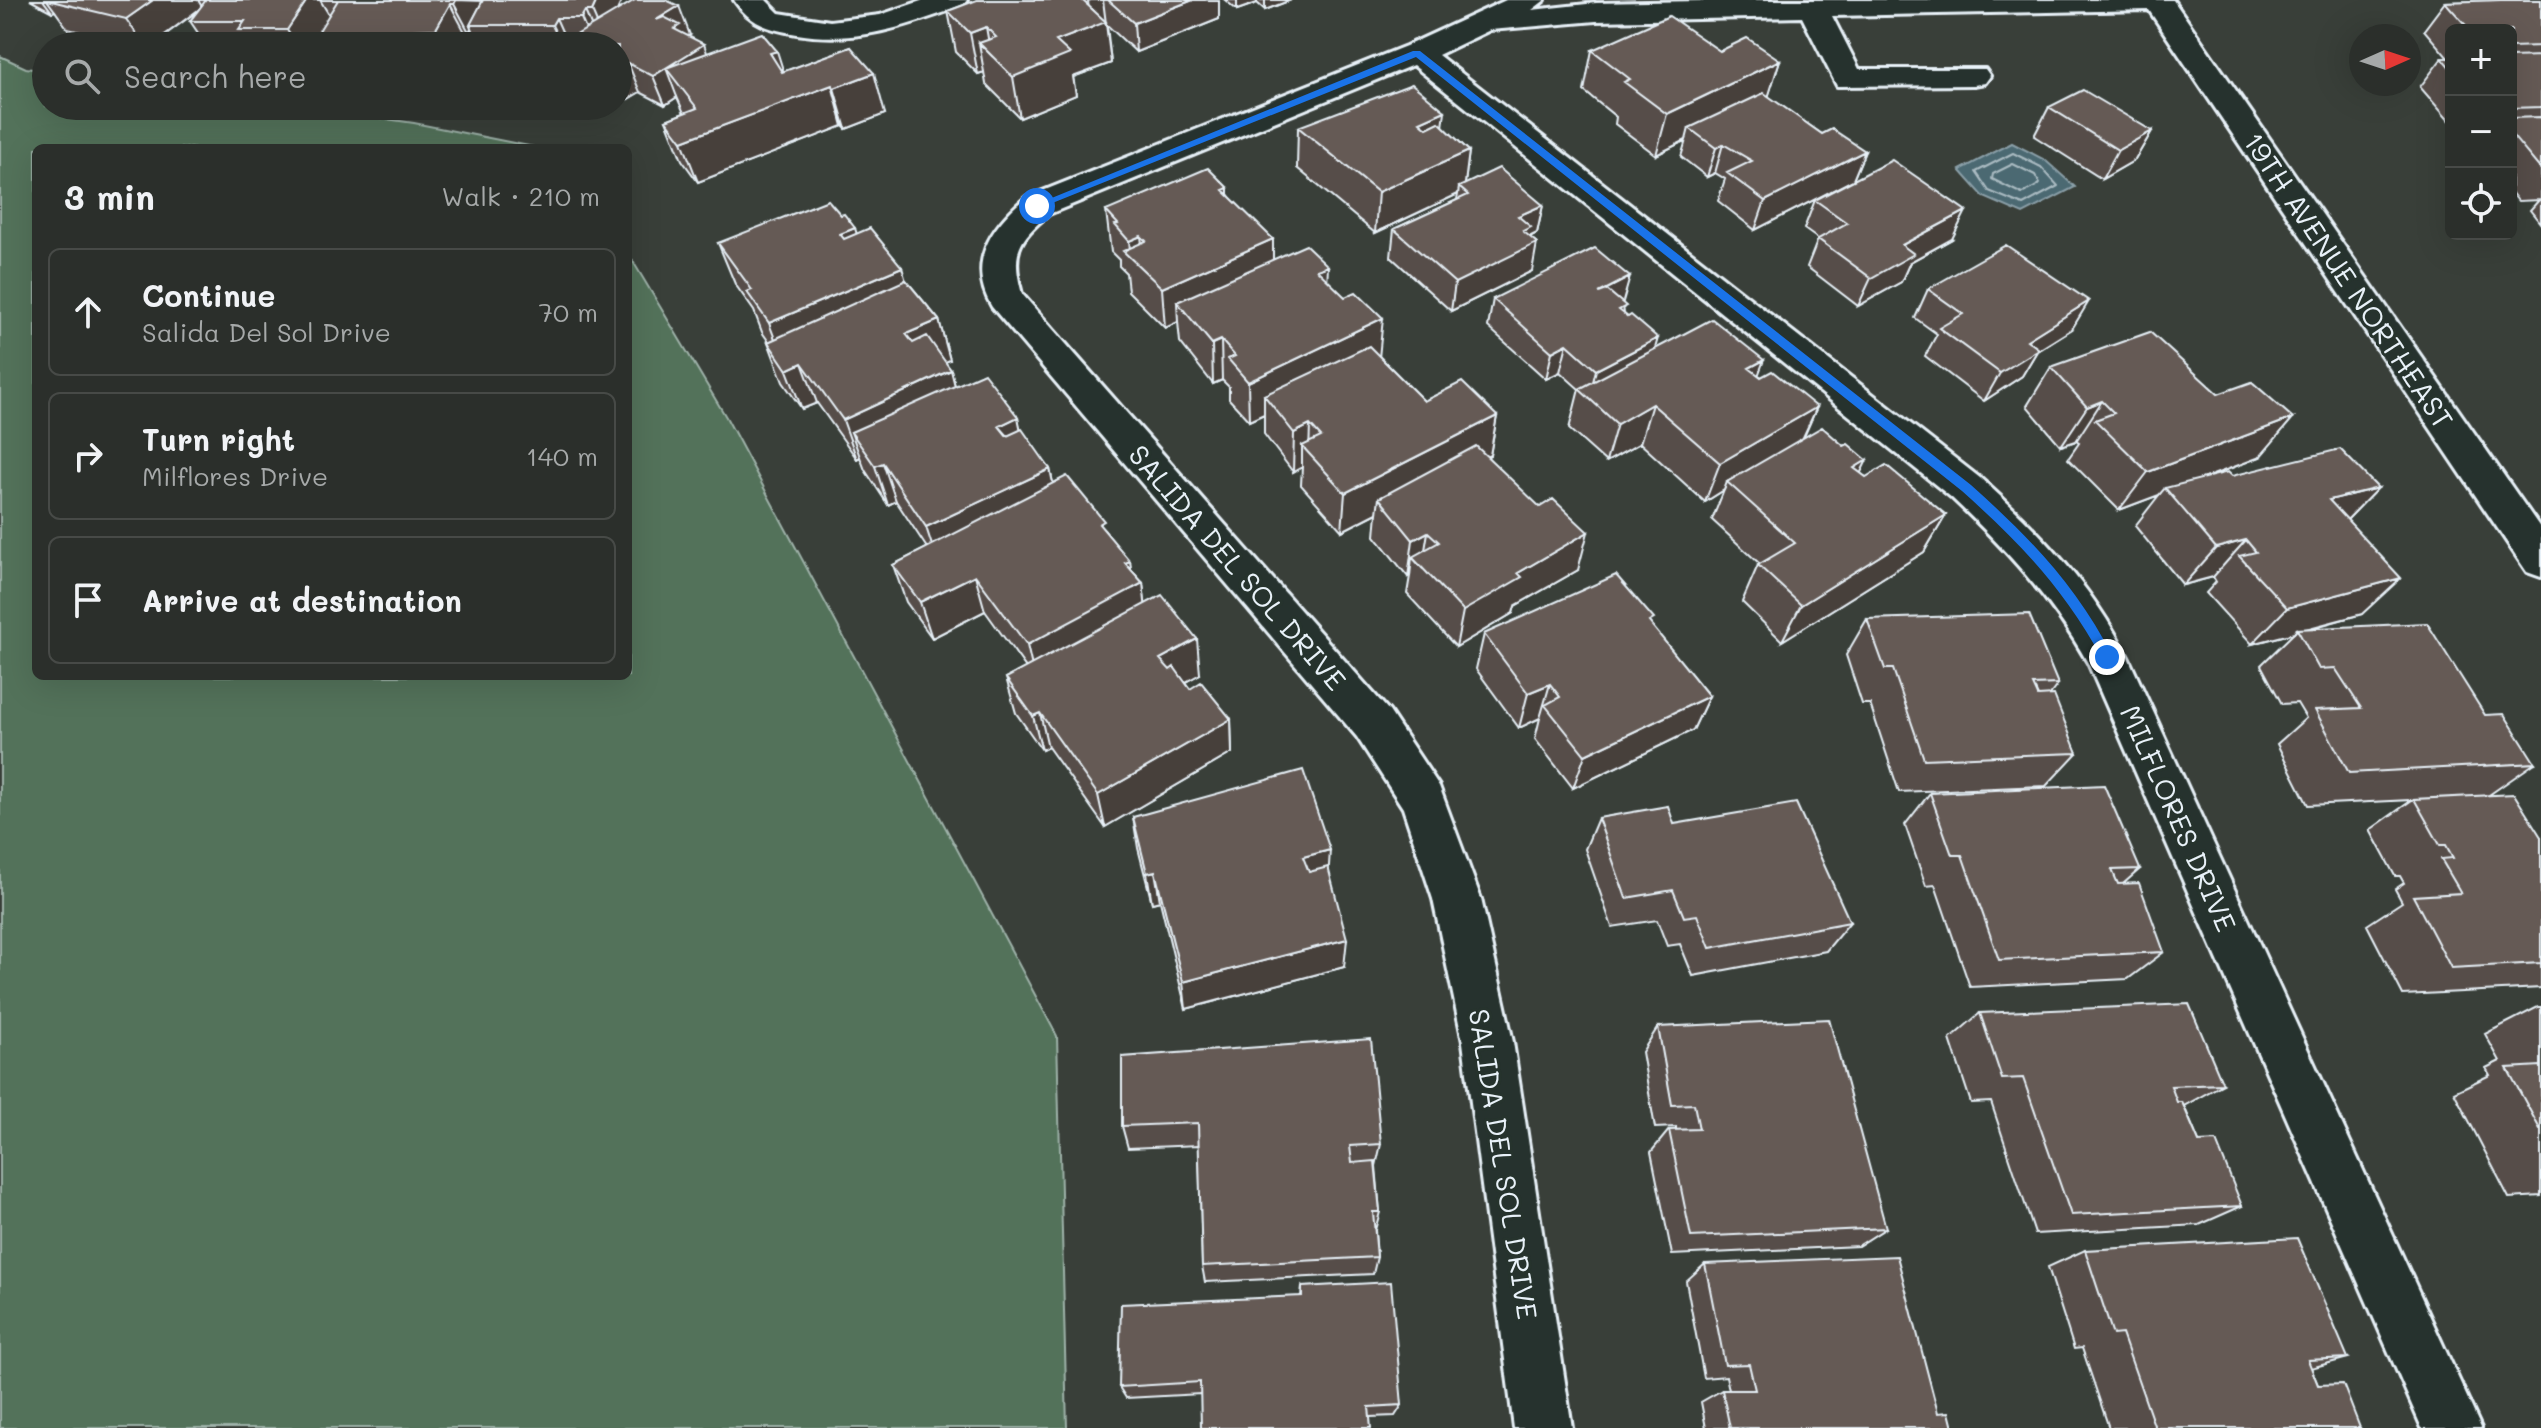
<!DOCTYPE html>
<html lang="en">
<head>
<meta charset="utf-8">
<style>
	:root { --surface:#2b2f2b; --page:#333733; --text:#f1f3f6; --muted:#a6a9a9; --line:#474a47 }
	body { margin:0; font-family:Mali,sans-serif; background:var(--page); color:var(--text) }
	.controls { position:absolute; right:24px; top:24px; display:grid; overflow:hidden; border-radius:12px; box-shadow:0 8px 32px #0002 }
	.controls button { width:72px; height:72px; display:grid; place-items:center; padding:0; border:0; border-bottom:2px solid var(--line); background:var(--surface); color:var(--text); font:40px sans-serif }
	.compass { position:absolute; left:2349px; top:24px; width:72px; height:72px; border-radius:50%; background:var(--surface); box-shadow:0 8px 32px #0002; rotate:87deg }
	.stop { position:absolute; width:24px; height:24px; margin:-18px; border:6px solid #1a73e8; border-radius:50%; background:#fff }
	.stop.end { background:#1a73e8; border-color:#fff; box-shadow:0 2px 8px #0008 }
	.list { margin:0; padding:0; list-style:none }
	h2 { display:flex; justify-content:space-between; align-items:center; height:104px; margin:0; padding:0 32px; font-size:34px }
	h2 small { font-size:26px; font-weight:400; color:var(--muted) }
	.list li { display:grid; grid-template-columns:52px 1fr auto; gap:24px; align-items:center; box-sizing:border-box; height:128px; margin:0 16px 16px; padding:0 16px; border:2px solid var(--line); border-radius:12px }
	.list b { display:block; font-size:30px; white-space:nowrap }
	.list p { margin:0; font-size:26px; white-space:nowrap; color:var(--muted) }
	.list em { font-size:26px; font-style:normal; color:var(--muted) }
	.icon { flex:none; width:44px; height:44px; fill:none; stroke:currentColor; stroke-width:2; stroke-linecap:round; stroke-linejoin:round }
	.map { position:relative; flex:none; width:2541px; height:1428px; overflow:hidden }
	.search { position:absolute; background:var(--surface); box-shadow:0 8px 32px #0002; left:32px; top:32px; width:600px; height:88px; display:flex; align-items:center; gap:20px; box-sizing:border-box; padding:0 28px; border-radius:44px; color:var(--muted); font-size:30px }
	.panel { position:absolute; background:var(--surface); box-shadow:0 8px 32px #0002; left:32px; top:144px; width:600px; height:536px; border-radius:12px }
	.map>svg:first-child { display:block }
	.green { fill:#53725a; stroke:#9eb2a9; stroke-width:2 }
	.water { fill:#4c6972; stroke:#8a9fa8; stroke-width:2 }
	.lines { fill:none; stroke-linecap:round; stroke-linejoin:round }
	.shore { stroke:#aabbc2; stroke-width:2 }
	.minor-casing { stroke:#e8f1f8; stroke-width:6 }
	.minor { fill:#26332d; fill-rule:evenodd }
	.wall { fill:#574d48; stroke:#e8f1f8; stroke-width:2 }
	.shaded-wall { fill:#473f3b; stroke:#e8f1f8; stroke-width:2 }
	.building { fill:#655a54; stroke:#e8f1f8; stroke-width:2 }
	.route { fill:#1a73e8 }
	.labels { text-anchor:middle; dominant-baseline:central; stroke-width:6; stroke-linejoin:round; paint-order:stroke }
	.street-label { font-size:28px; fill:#e8f1f8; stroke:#26332d }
</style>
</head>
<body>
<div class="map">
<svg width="2541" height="1428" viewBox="0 0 2541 1428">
	<rect width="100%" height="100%" fill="#393f39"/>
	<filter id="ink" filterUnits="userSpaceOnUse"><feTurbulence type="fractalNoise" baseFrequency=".0125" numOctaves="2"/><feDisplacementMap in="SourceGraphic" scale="16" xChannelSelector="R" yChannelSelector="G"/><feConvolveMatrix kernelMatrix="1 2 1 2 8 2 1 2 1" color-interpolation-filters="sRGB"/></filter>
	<g filter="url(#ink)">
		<path class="green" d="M0,56L26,68L46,71V106H296L414,123L539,148H36V676H628V253L726,417L1057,1036L1067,1428H0Z"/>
		<path class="water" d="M2012,143L2045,160L2075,187L2023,214L1984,197L1960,170Z"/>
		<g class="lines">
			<path class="shore" d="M2013,153L2041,167L2058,186L2023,205L1989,191L1976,172Z
				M2013,164L2035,175L2040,184L2022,194L1992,179L1993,174Z"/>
			<defs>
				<path id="minor" d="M734,0H766L779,13L830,21L880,15L924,0H967L962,6C907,26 857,44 797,34C769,29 751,25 734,0Z
					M1506,0H1545L1532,10L1596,3L1753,0H2173L2541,529V577L2527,572L2149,10L1832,16L1859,69H1985L1990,76L1985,83L1974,85L1837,86L1802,17L1596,21L1490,30L1438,55L1980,478C2039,530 2092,586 2128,657L2481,1428H2422L2088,663C2052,599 2005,548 1952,498L1413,65L1049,214C1017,241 1011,253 1022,294L1389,711L1439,786L1481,899L1513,1042L1572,1428H1514L1463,1042L1433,899L1403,808L1357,737L992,307C966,263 991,227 1025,198L1406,46Z"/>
			</defs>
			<use href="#minor" class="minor-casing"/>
			<use href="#minor" class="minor"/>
		</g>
		<path class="wall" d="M30,0H622L617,10L690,35L688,36L707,53L783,72L851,47L885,114L846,129L843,126L698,182L682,160L666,120L684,113L677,97L665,105L640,92L628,99L618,94V46H480L471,28L469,32H465L458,46H324L318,37L313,46H207L190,21L199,10L150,46H138L68,29L55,11L52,12Z
			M977,0H1219V19L1136,52L1107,25L1111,63L1073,77L1076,95L1020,118L986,84L984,72L978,74L956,52L948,11Z
			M1225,0H1291L1265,10L1257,3L1237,10Z
			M2541,0V224L2530,210L2539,200L2518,201L2511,192V30H2451V123L2420,87L2442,58H2448L2424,30L2445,2Z
			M1592,50L1720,51L1780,60L1768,97L1822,134L1865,151L1853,180L1755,230L1718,201L1725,179L1715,173L1707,177L1681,157L1686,140L1656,155L1615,124L1616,117L1584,91Z
			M2049,107L2152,131L2135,160L2102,179L2034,136Z
			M1443,126L1469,151L1465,184L1543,205L1537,233L1530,237L1532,271L1451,311L1391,257L1394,229L1457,200L1458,194L1375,233L1297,168L1298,127Z
			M1228,188V194L1273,260L1327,280L1379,356L1424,401L1497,416L1490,455L1487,456L1578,570L1515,606L1513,613L1456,647L1407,594L1410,576L1408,577L1375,536L1377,513L1342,531L1301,485L1302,467L1293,472L1264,434V414L1249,421L1229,399V387L1222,380L1213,384L1180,342L1178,322L1165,328L1128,291L1126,273L1119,266V260L1111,252L1106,211Z
			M1815,200L1952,239L1910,262L1901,282L1858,306L1807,267L1818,239L1804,229Z
			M857,234L906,280L939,320L950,360L945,362L951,370L955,386L1018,417L1020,430L1050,469L1053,483L1105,531L1131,570L1143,583L1145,604L1200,674L1185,682L1190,689L1231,719L1232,753L1105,827L1048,747L1042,750L1016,713L1006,678L1026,668L985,611L932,638L906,602L893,565L927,548L896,501L888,505L865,470L860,457L857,459L817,403L802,409L783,382L768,342H769L762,332L754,311L735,284L718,243Z
			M1928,289L2072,329L2037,351L2022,376L1984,401L1925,356L1937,334L1915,318Z
			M1493,299L1623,304L1624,314L1655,349L1758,375L1817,407L1803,439L1866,477L1946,515L1924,552L1782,641L1742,602L1758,565L1760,564L1712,520L1724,490L1705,502L1640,443L1606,462L1569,429L1579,389L1560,372L1546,379L1488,327Z
			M2051,367L2260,457L2206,478L2232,476L2378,488L2347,520L2362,614L2308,629L2485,715L2535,763L2489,795L2541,837V988L2403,995L2367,925L2402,902L2395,889L2404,883L2400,876H2395L2370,830L2412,800L2308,805L2277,744L2306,718L2297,703L2282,704L2261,665L2294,633L2252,644L2206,593L2216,582L2213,577L2183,585L2135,526L2159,495L2119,510L2068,459L2079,443L2076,441L2061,446L2027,406Z
			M1867,619L2058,684L2049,696L2077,753L2046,786L1899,792L1870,704H1862L1846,655Z
			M1651,626L1709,696L1693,730L1573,788L1535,739L1540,718L1519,728L1476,669L1484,634Z
			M1930,793L2140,869L2123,884L2164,952L2128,979L1970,987L1935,885L1926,886L1905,825Z
			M1133,817L1344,967L1186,1009L1160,901L1152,903L1138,848Z
			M1598,818L1674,824L1850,922L1826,951L1693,976L1680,944L1667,946L1657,920L1612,927L1585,849Z
			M2538,1007H2541V1196L2509,1198L2454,1092L2490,1075L2486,1068L2500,1061L2485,1034Z
			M1980,1013L2223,1084L2184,1106L2199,1142L2242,1206L2199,1225L2035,1234L1991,1102L1971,1103L1950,1039Z
			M1658,1027L1886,1228L1858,1246L1672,1255L1651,1152L1669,1130H1676V1127L1655,1128L1642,1052Z
			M1122,1057L1381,1144L1376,1166L1380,1212L1375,1230L1377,1257L1373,1274L1205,1282L1202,1266L1199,1145L1128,1148L1122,1126Z
			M2085,1250L2348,1358L2311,1368L2318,1385L2360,1428H2109L2082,1348L2074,1349L2048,1267Z
			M1705,1264L1938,1413L1953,1428H1706L1701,1402L1722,1390H1729L1726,1376L1704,1378L1686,1281Z
			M1302,1287L1402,1405L1395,1416L1370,1417L1201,1394L1126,1398L1119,1387L1301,1296Z"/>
		<path class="shaded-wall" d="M43,0H76H47L55,11L52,12Z
			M153,0H198L202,7L150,46H145L126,19Z
			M307,0H320L331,18L317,34L318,37L313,46H297L287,30Z
			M456,0L483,1L470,25L471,28L469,32L454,4Z
			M597,0H622L604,39L592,11Z
			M1091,0H1103L1111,63L1073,77L1076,95L1020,118L1013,77L1056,41L1091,28L1088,1Z
			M1193,0H1219V19L1136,52L1134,23Z
			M1237,0H1257V3L1237,10Z
			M1265,0H1291L1265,10Z
			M450,4L465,32L458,46H445L436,29Z
			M679,6L690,35L684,38L704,44L714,73L666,68L656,20Z
			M585,11L597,40L593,46L581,18Z
			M556,18L568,45L563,43L564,46H562L552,25Z
			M986,27L991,55L979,43L984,72L978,74L970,33Z
			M777,51L790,92L770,53Z
			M1780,60L1767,101L1689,128L1686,140L1656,155L1667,114Z
			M628,63L640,92L628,99L618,74V69Z
			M666,68L677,97L665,105L653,76Z
			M874,73L885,114L846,129L834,88Z
			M832,85L843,126L698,182L682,141Z
			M1445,111L1440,152L1420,122Z
			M2152,131L2135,160L2102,179L2118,150Z
			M1723,144L1715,173L1707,177L1716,148Z
			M1469,151L1464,191L1459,187L1458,194L1375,233L1378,192Z
			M1865,151L1853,180L1755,230L1765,201Z
			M1543,205L1537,233L1529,237L1537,243L1532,271L1451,311L1455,283L1518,216Z
			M1966,211L1952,239L1910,262L1901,282L1858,306L1871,278L1902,245Z
			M855,228L867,269L840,234Z
			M1141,236L1145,271L1131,258L1129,241Z
			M1273,239V279L1177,302L1178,322L1165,328L1162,288Z
			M1328,266L1326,306L1317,270Z
			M902,267L913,307L784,363L769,323Z
			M1630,277L1622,305L1599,293Z
			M2089,301L2072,329L2037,351L2022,376L1984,401L2000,373L2027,340Z
			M1383,318L1379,358L1264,395V414L1249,421L1248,382Z
			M939,320L950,360L917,374L906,334Z
			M1658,338L1650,366L1589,398L1596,370Z
			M1221,340L1222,380L1213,384L1212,344Z
			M1567,344L1560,372L1546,379L1552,352Z
			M1764,360L1749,400V368Z
			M802,363L817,403L802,409L787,370Z
			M951,370L961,410L851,432L860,457L857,459L843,420Z
			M2102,401L2076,441L2061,446L2087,407Z
			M1652,404L1640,443L1606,462L1617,424Z
			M1817,407L1799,446L1727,482L1724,490L1705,502L1720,463Z
			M1497,416L1490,455L1387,508L1379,498L1377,513L1342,531L1345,493Z
			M1018,417L1026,456L999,426Z
			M2293,418L2260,457L2168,492L2165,488L2159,495L2119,510L2148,472Z
			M1310,425L1309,453L1302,446V467L1293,472L1294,433Z
			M1867,460L1848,499L1854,468Z
			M883,463L896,501L888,505L875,466Z
			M1050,469L1058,507L938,564L926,527Z
			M2378,488L2341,526L2329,500Z
			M1946,515L1924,552L1782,641L1801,605Z
			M1428,532L1422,568L1412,557L1410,576L1408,577L1413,540Z
			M1588,532L1578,570L1515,606L1513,613L1456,647L1463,611L1518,573Z
			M2246,540L2213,577L2183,585L2216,548Z
			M1130,561L1134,588L1143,583L1147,620L1035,680L1027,645L1125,563Z
			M975,575L985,611L932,638L920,602Z
			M2401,578L2362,614L2298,631L2297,629L2294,633L2252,644L2287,608Z
			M1197,639L1200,674L1164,694L1160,659Z
			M1550,684L1540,718L1519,728L1528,693Z
			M1709,696L1693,730L1573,788L1585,755Z
			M1040,713L1048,747L1042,750L1033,716Z
			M1231,719L1232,753L1105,827L1098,795Z
			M1330,850L1328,881L1302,887L1303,857Z
			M1155,871L1160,901L1152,903L1147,873Z
			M1347,939L1344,967L1186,1009L1183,982Z"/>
		<path class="building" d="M47,0H153L126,19Z
			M206,0H307L287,30H239L245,21H190Z
			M338,0H456L454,4H450L436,29L317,34Z
			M483,0H597L592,11H585L581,18H556L552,25H470Z
			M635,0H666L679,6L656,20L664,17L680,25L674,29L704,44L653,76L628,63L618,69V46H569L563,43Z
			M977,0H1082L1106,22L1056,41L1070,54L1013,77L979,43L996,37L986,27L970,33L948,11Z
			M1108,0H1193L1134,23Z
			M2501,0H2541V46L2511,47V30H2470L2445,2Z
			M1669,16L1720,51L1747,38L1780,60L1667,114L1624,82L1630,79L1592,50Z
			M762,33L777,51L770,53L782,72L851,47L874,73L834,88L832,85L682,141L666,120L697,108L666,68Z
			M2541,56V107L2511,108V57Z
			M2442,58H2451V69Z
			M1412,84L1445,111L1420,122L1427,128L1439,122L1469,151L1378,192L1298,127Z
			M2083,90L2152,131L2118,150L2049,107Z
			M1764,93L1822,134L1832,129L1865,151L1765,201L1727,173L1752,161L1723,144L1716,148L1689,128Z
			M2541,117V170L2511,134V118Z
			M1892,160L1966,211L1902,245L1914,254L1871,278L1818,239L1847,223L1815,200Z
			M1208,168L1228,188L1223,190L1273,239L1162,288L1123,251L1146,241L1141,236L1129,241L1115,225L1118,224L1106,211Z
			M1499,168L1543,205L1518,216L1531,227L1523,231L1537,243L1455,283L1394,229L1468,195L1459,187Z
			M828,200L841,215L844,214L855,228L840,234L844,239L870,228L902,267L769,323L747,292L752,290L718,243Z
			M1306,245L1328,266L1317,270L1345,297L1356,292L1383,318L1248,382L1228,359L1235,356L1221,340L1212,344L1177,302Z
			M2006,245L2089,301L2027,340L2039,349L2000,373L1939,328L1963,314L1928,289Z
			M1595,248L1630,277L1599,293L1607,290L1626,306L1619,310L1628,317L1631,315L1658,338L1596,370L1567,344L1552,352L1493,299Z
			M906,280L939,320L906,334L913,343L927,336L951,370L843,420L802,363L787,370L768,342Z
			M1712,319L1764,360L1749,368L1761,377L1772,371L1817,407L1720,463L1652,404L1617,424L1579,389Z
			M2150,332L2218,394L2252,382L2293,418L2148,472L2095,420L2114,413L2102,401L2087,407L2051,367Z
			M1369,346L1424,401L1462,382L1497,416L1345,493L1302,446L1321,437L1310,425L1294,433L1264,395Z
			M984,373L1018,417L999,426L1007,436L1022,429L1050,469L926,527L883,463L875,466L851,432Z
			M1822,427L1844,446L1848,444L1867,460L1854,468L1866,477L1886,465L1946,515L1801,605L1758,565L1795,543L1727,482Z
			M1476,446L1540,507L1553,499L1588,532L1518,573L1522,577L1463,611L1412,557L1439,542L1428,532L1413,540L1379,498Z
			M2340,449L2378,488L2329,500L2401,578L2287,608L2239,556L2256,552L2246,540L2216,548L2165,488L2228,472L2232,476Z
			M1067,476L1104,521L1099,524L1130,561L1125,563L1143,583L1027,645L975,575L920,602L893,565Z
			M1616,575L1654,619L1649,622L1709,696L1585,755L1545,705L1560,697L1550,684L1528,693L1484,634Z
			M1162,595L1197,639L1160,659L1170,670L1174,667L1190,689L1201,682L1231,719L1098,795L1040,713L1033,716L1006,678Z
			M2029,614L2058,684L2033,685L2038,696L2054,695L2077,753L1924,759L1893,669H1885L1867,619Z
			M2427,623L2485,715L2504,714L2535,763L2349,773L2315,710L2361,708L2335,668L2319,669L2297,629Z
			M1303,770L1330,850L1303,857L1309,872L1328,867L1347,939L1183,982L1155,871L1147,873L1133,817Z
			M2104,785L2140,869L2112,870L2118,884L2139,883L2164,952L1999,960L1962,855H1952L1930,793Z
			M2514,794L2541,837V963L2451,968L2413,896L2461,893L2441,859L2453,858L2446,845H2440L2414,799Z
			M1796,803L1850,922L1710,948L1697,915L1684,917L1673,890L1626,898L1598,818L1668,806L1674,824Z
			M2189,1004L2223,1084L2171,1086L2177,1102H2182L2199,1142L2216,1141L2242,1206L2071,1215L2023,1078L2002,1079L1980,1013Z
			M1829,1019L1886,1228L1691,1237L1669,1130L1699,1129L1694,1104L1672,1105L1658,1027Z
			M1371,1039L1381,1144L1350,1146L1352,1163L1375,1161L1380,1212H1373L1377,1257L1202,1266L1198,1123L1122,1126V1057Z
			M2541,1066V1131L2507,1068Z
			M2297,1238L2348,1358L2308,1360L2318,1385L2343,1384L2360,1428H2155L2122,1334L2113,1335L2085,1250Z
			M1897,1256L1938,1413L1949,1412L1953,1428H1730L1722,1390H1755L1749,1364L1725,1365L1705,1264Z
			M1391,1282L1402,1405L1369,1407L1371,1428H1201L1200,1382L1119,1387L1121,1304L1302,1296V1287Z"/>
	</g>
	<path class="route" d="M1413,51H1420L1971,485C2030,538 2076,585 2113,657L2111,660H2103C2063,588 2023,546 1962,491L1416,57L1040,208L1032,206Z"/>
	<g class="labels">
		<g class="street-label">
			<text transform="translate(2349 280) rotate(56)">19TH AVENUE NORTHEAST</text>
			<text transform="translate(1238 567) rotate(49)">SALIDA DEL SOL DRIVE</text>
			<text transform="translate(2179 818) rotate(66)">MILFLORES DRIVE</text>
			<text transform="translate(1504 1164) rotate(81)">SALIDA DEL SOL DRIVE</text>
		</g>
	</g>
</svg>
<div class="controls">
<button>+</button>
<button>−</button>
<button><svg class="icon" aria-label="locate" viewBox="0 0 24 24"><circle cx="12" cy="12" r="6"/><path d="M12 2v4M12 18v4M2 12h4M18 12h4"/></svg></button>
</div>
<svg class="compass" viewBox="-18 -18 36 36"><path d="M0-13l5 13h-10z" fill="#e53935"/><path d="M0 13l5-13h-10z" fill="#a6a9a9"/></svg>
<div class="stop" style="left:1037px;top:206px"></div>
<div class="stop end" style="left:2107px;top:657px"></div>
<div class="search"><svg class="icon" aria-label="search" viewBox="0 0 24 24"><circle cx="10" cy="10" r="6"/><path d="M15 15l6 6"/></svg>Search here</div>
<section class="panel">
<h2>3 min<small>Walk · 210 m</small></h2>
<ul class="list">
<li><svg class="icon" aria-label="ahead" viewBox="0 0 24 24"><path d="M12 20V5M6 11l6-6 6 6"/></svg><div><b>Continue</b><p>Salida Del Sol Drive</p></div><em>70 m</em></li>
<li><svg class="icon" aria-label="right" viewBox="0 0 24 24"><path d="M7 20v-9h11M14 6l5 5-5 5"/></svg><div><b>Turn right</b><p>Milflores Drive</p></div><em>140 m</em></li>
<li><svg class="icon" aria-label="arrive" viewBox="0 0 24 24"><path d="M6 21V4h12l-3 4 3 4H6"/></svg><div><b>Arrive at destination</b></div></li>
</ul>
</section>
</div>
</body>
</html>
